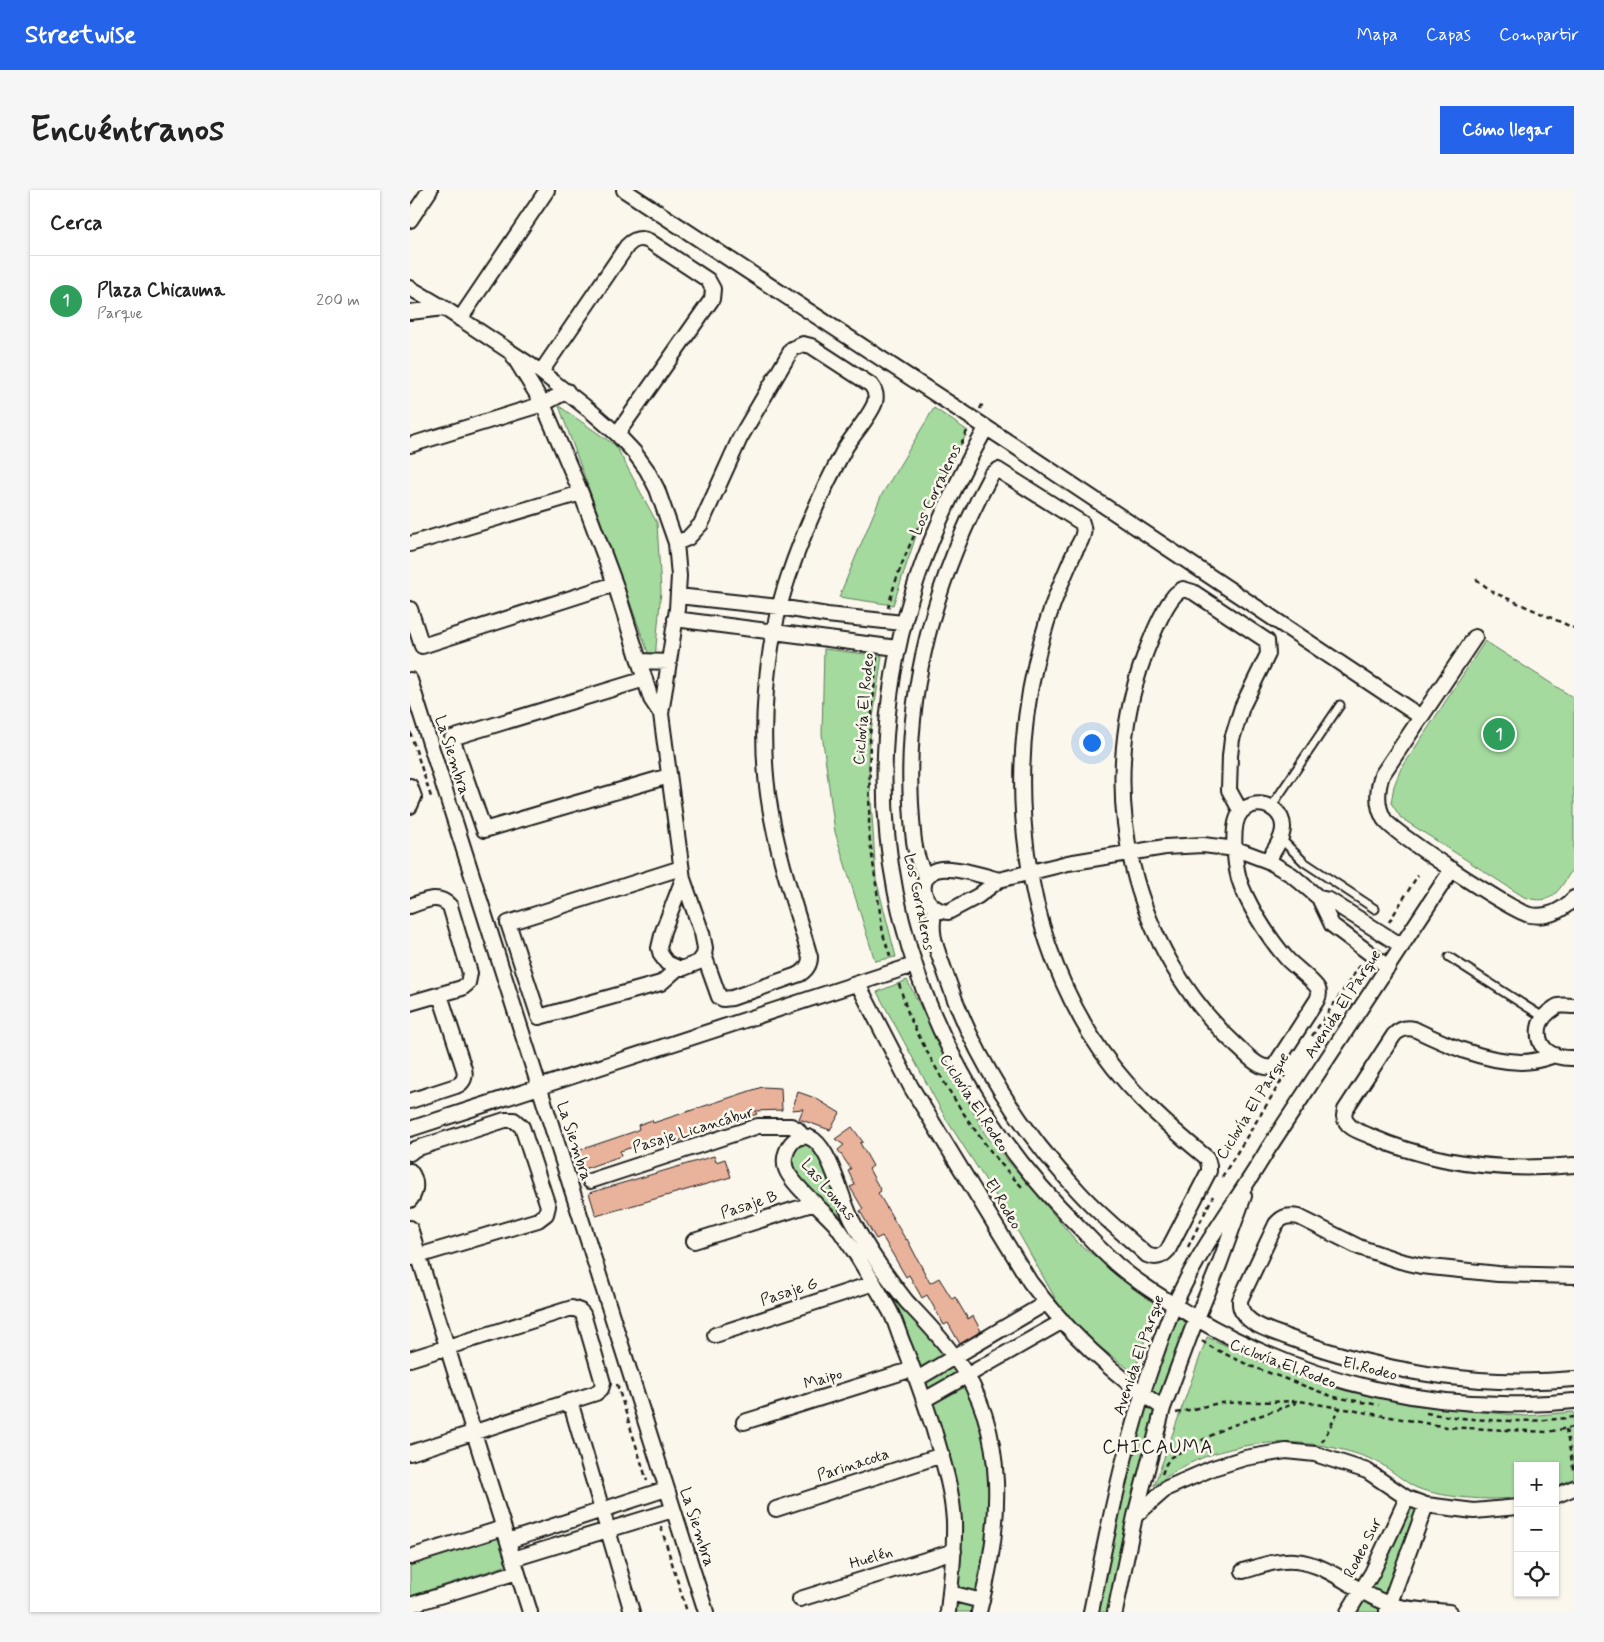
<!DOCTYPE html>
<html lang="es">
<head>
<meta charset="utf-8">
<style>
	:root { --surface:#fff; --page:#f6f6f6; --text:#222; --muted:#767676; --line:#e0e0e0; --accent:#2563eb }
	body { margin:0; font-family:Mynerve,sans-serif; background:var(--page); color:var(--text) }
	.controls { position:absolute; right:15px; bottom:15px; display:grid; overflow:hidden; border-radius:0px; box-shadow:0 1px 4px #0004 }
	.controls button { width:45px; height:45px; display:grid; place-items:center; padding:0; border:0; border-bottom:1px solid var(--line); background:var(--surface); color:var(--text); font:25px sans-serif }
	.you { position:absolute; left:681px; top:552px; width:18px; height:18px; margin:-12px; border:4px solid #fff; border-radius:50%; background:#1a73e8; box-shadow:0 0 0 8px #1a73e833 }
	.badge { display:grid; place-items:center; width:32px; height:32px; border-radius:50%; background:var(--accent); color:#fff; font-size:16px; font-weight:700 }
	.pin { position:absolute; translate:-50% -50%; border:2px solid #fff; box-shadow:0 1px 5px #0006 }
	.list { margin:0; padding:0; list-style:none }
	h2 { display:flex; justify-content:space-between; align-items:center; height:65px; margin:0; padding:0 20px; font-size:21px }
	h2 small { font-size:16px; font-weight:400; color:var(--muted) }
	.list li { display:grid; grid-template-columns:32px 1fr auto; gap:15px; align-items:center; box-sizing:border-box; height:90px; padding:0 20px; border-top:1px solid var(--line) }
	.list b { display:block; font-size:19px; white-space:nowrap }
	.list p { margin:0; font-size:16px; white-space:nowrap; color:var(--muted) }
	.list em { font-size:16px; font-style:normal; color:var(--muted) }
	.icon { flex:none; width:28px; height:28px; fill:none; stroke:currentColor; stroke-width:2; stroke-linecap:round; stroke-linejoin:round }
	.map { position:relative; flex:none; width:1164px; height:1422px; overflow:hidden; border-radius:0px }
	header { display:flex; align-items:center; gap:30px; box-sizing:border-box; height:70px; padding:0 25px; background:var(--accent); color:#fff }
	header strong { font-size:24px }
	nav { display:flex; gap:28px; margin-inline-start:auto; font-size:18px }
	.intro { display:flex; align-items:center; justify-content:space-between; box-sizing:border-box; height:120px; padding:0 30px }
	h1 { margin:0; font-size:35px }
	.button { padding:12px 22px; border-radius:0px; background:var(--accent); color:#fff; font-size:18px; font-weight:700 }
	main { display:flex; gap:30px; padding:0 30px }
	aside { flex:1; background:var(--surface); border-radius:0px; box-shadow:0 1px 4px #0004 }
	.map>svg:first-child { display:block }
	.green { fill:#a4da9e; stroke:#607b5d }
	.building { fill:#e8b29b; stroke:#1c1c1c }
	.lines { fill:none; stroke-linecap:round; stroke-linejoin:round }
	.service-casing { stroke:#1c1c1c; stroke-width:11 }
	.minor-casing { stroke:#1c1c1c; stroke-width:18 }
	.path { stroke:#1c1c1c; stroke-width:2.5; stroke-dasharray:5 4; stroke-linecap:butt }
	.service { stroke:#fbf7ec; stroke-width:7 }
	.minor { stroke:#fbf7ec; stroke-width:14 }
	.labels { text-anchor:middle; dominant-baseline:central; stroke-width:5; stroke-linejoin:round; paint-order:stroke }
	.street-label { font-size:16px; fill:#1c1c1c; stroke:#fbf7ec }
	.quarter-label { font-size:19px; letter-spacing:1px; fill:#1c1c1c; stroke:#fbf7ec }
</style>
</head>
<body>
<header>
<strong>Streetwise</strong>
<nav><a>Mapa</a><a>Capas</a><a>Compartir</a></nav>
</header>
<div class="intro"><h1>Encuéntranos</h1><a class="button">Cómo llegar</a></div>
<main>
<aside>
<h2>Cerca<small></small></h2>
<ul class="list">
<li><span class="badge" style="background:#2e9e5b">1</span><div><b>Plaza Chicauma</b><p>Parque</p></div><em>200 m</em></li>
</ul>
</aside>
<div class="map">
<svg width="1164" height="1422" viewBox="0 0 1164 1422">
	<rect width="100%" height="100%" fill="#fbf7ec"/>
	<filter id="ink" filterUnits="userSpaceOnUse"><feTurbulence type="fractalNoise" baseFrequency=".02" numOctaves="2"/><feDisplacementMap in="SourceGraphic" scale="10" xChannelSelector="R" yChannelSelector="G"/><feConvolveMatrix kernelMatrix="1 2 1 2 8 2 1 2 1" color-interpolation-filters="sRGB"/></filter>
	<g filter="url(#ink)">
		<path class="green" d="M149,216L206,256L247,333L251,401L244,479Z
			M524,218L558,241L511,331L483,415L429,407L471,306Z
			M1075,451L1164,508V677C1149,699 1144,717 1114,707L991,628L981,613L984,596L990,581Z
			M414,459L472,466L458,562L466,689L486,767L465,771L425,642L412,544Z
			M497,790L575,944L668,1053L747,1115L724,1183L686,1154L650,1117L602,1031L536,929L467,802Z
			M393,950L414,966L435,1024L543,1169L572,1224L584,1318L566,1422H542L547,1329L484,1121L385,987L379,962Z
			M764,1121L778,1130L780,1134L701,1422H685L708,1318L736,1205Z
			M797,1147L873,1181L936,1201L1003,1215L1115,1226L1164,1222V1288L1145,1297V1276H1108V1307C1084,1312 1023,1307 1003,1296C989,1288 976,1275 961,1269C891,1241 803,1248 744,1296Z
			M999,1313L1012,1318L972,1422H943Z
			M89,1346L98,1375L0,1406V1374Z"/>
		<path class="building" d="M352,897L371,898L372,920L345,921L347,924L268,951L266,945L256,948V947L210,961L211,966L171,980L164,962L223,942L229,939L228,935L242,930L243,933Z
			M388,902L405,908L430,923L420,940L389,929L393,919L382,920Z
			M442,937L453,952L450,953L463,976L459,979L471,1001L468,1003L496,1050L497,1049L520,1093L529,1088L542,1109L545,1107L558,1129L563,1126L571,1141L550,1154L538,1133L534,1135L517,1105L512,1108L499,1085L496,1087L472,1046L466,1049L450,1021L453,1019L440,997L445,995L438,981L441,979L428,960L434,955L425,949Z
			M304,966L306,972L315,969L321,987L186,1026L179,1003Z"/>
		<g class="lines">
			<defs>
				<path id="service" d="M861,617L930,515
					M871,649L894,672L965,719
					M1039,767L1133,827"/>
				<path id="minor" d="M214,0L603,255L1011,527
					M0,30L20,0
					M0,98L34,118L131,182L183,223L207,244L224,262L237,280L247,299L266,353L269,386L267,419L251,524L273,689L292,743L295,758L294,765L289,772L274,778H268L257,773L251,765L249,758L253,741L273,689
					M0,122L34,118
					M50,129L137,0
					M104,167L133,214L171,303L205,394L241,509L251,524
					M131,182L217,56C224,49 230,47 239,51L298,90L303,99L302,109L207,244
					M576,238C520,340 484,429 476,546C463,733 539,909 671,1039C682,1051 694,1063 706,1074C729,1094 756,1110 782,1126C897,1194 1031,1225 1164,1211
					M0,255L133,214L157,201
					M266,353L278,348L291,334L330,248L382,159L393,154L401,156L461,195C465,200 467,205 465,212C462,224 441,247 434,260C412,301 393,343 378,388C355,455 348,547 360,617C368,668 386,718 400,767C400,775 396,780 390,784L322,808L313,809L309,807L294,765
					M0,354L171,303
					M268,406L369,417L417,425L493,433
					M0,419L12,456L205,394
					M265,429L487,458
					M1065,447L972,585C967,600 966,615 974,629C983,643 1103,722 1120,725C1138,728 1153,720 1164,708
					M230,471L259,472
					M235,489L42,548L74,640L259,586
					M0,490L296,1422
					M0,596L4,607L0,616
					M831,622L819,600L820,566L822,549L832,517L858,464L857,451L783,402L773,399C770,401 766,403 764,406C753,419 740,451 734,467C685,602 721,759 828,857C837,865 853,884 865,875L907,810C909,806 910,803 908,799C905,792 885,777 878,770C866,757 856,742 847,727C840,715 833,702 829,689C825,674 820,634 831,622C848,604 879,620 872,644C870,653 862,663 858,671
					M517,687C502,666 503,639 501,614C495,497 526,387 581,285L588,280L672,333C673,336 674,341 673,344C672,350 668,356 665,361C660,372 655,384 650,396C640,420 632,446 626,472C597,597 613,734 680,844C710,893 753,932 797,968L799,976V981L758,1060C752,1067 746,1069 737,1065C715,1045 691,1026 670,1003C611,941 563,866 536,785C528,761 518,744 525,719
					M589,690C574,686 546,677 531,679C505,682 509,719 538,722L568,706L589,690L658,673L755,657L793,655L826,659L858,671L882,685L909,708L919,710L992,756
					M909,708L922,735L978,777
					M0,716C14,711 28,703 40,716L60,783L58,793L52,798L0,813
					M268,778L251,793L129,827L98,733L271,678
					M448,794L501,897L620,1092C656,1140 703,1185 753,1218
					M1164,816C1159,816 1153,815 1148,816C1145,817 1142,820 1139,822C1133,827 1130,831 1129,838C1126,860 1144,869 1164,868
					M1145,865C1134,869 1123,872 1111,872C1073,871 1037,855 1004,839C996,837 990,839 984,845L935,920L934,926C936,938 949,941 960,946C1024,974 1094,982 1164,975
					M0,911L46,896C54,893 56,886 54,879L30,805
					M0,939L504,775
					M0,963L5,959L95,930H104L112,937L138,1016L136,1024L128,1030L1,1068
					M0,981C7,990 7,1001 0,1010
					M180,991L348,936H381L387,939L393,947
					M0,1038L120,1422
					M284,1051L405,1013
					M1164,1086L1088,1084L1011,1076L990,1071L949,1057L889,1027C879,1025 873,1026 866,1034L830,1110C828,1133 860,1140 877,1147C968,1181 1067,1198 1164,1189
					M305,1145L464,1093
					M0,1169L162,1118L170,1121L173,1124L193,1193L191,1199L186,1203L0,1263
					M507,1189L636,1113
					M514,1210L653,1131
					M160,1211L222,1422
					M334,1232L503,1179
					M1145,1306L1164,1298
					M366,1319L532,1265
					M725,1326L757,1298L803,1278L835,1268L876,1261L905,1264L957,1281L997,1308L1016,1315L1064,1321L1108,1317
					M98,1351L256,1299
					M0,1367L93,1338
					M103,1369L263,1320
					M833,1381C849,1377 868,1369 885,1371C920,1374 946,1403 979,1414C998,1421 1020,1420 1039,1422
					M540,1403L572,1411
					M390,1409L544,1361
					M0,1415L107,1382
					M977,1421L1016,1315
					M538,1422C541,1391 545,1362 544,1331C542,1298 532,1268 523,1237C514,1210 505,1183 494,1156C489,1145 486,1132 480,1121C469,1101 456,1081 444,1061C438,1053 432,1043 426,1035C414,1021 381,994 376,979C370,963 386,937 404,950C423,965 431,1010 443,1032C458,1060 477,1087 497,1112C514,1130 532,1148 546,1169C600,1243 591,1338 569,1422
					M681,1422C699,1334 716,1245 747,1161C754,1141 761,1120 771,1101C795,1051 830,1007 858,959L1042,679
					M705,1422L725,1326L753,1218L782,1140L809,1075L834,1006
					M938,1422L962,1383L997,1308"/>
			</defs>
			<use href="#service" class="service-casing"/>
			<use href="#minor" class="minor-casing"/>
			<path class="path" d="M570,219L574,211
				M551,254L557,241
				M1066,389L1083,402L1164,438
				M478,418C490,367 517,319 541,272
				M467,467L460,545L459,644L473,744L481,769
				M0,542L21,607
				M979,732L1008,685
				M489,794C493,806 496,819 501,830C529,888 568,953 614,999
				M902,846L951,774
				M812,987L875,885
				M778,1057L803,1006
				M792,1151L803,1158L838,1175L924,1207L969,1215
				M207,1194L237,1291
				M766,1223L809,1213L890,1211L1037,1237L1137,1242L1164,1237
				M1016,1223C1064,1231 1116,1234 1164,1227
				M1156,1239L1164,1283
				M912,1252L930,1218
				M752,1284L756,1274L761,1267L815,1238L886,1213
				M251,1337L277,1422"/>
			<use href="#service" class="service"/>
			<use href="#minor" class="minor"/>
		</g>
	</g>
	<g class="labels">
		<g class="street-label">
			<text transform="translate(526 300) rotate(-65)">Los Corraleros</text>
			<text transform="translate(454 519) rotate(-85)">Ciclovía El Rodeo</text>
			<text transform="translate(42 565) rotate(72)">La Siembra</text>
			<text transform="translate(509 712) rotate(78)">Los Corraleros</text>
			<text transform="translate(933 814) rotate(-57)">Avenida El Parque</text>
			<text transform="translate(564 913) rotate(57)">Ciclovía El Rodeo</text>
			<text transform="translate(843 916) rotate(-58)">Ciclovía El Parque</text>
			<text transform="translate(283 940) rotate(-17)">Pasaje Licancábur</text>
			<text transform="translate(164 951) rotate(72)">La Siembra</text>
			<text transform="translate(418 1000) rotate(50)">Las Lomas</text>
			<text transform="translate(593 1014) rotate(59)">El Rodeo</text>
			<text transform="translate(339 1015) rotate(-18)">Pasaje B</text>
			<text transform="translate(379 1102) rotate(-18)">Pasaje G</text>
			<text transform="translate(729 1165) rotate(-71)">Avenida El Parque</text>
			<text transform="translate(873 1174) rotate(21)">Ciclovía El Rodeo</text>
			<text transform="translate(960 1179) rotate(14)">El Rodeo</text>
			<text transform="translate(413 1189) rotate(-17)">Maipo</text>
			<text transform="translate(443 1275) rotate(-18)">Parinacota</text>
			<text transform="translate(287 1337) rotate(72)">La Siembra</text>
			<text transform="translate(953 1358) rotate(-63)">Rodeo Sur</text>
			<text transform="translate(461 1368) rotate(-17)">Huelén</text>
		</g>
		<g class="quarter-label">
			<text x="748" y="1257">CHICAUMA</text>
		</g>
	</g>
</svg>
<div class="controls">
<button>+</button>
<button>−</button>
<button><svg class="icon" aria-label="locate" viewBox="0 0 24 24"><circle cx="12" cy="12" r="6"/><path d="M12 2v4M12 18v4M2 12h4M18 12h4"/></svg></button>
</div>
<div class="you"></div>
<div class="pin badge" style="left:1089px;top:544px;background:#2e9e5b">1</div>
</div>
</main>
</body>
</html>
